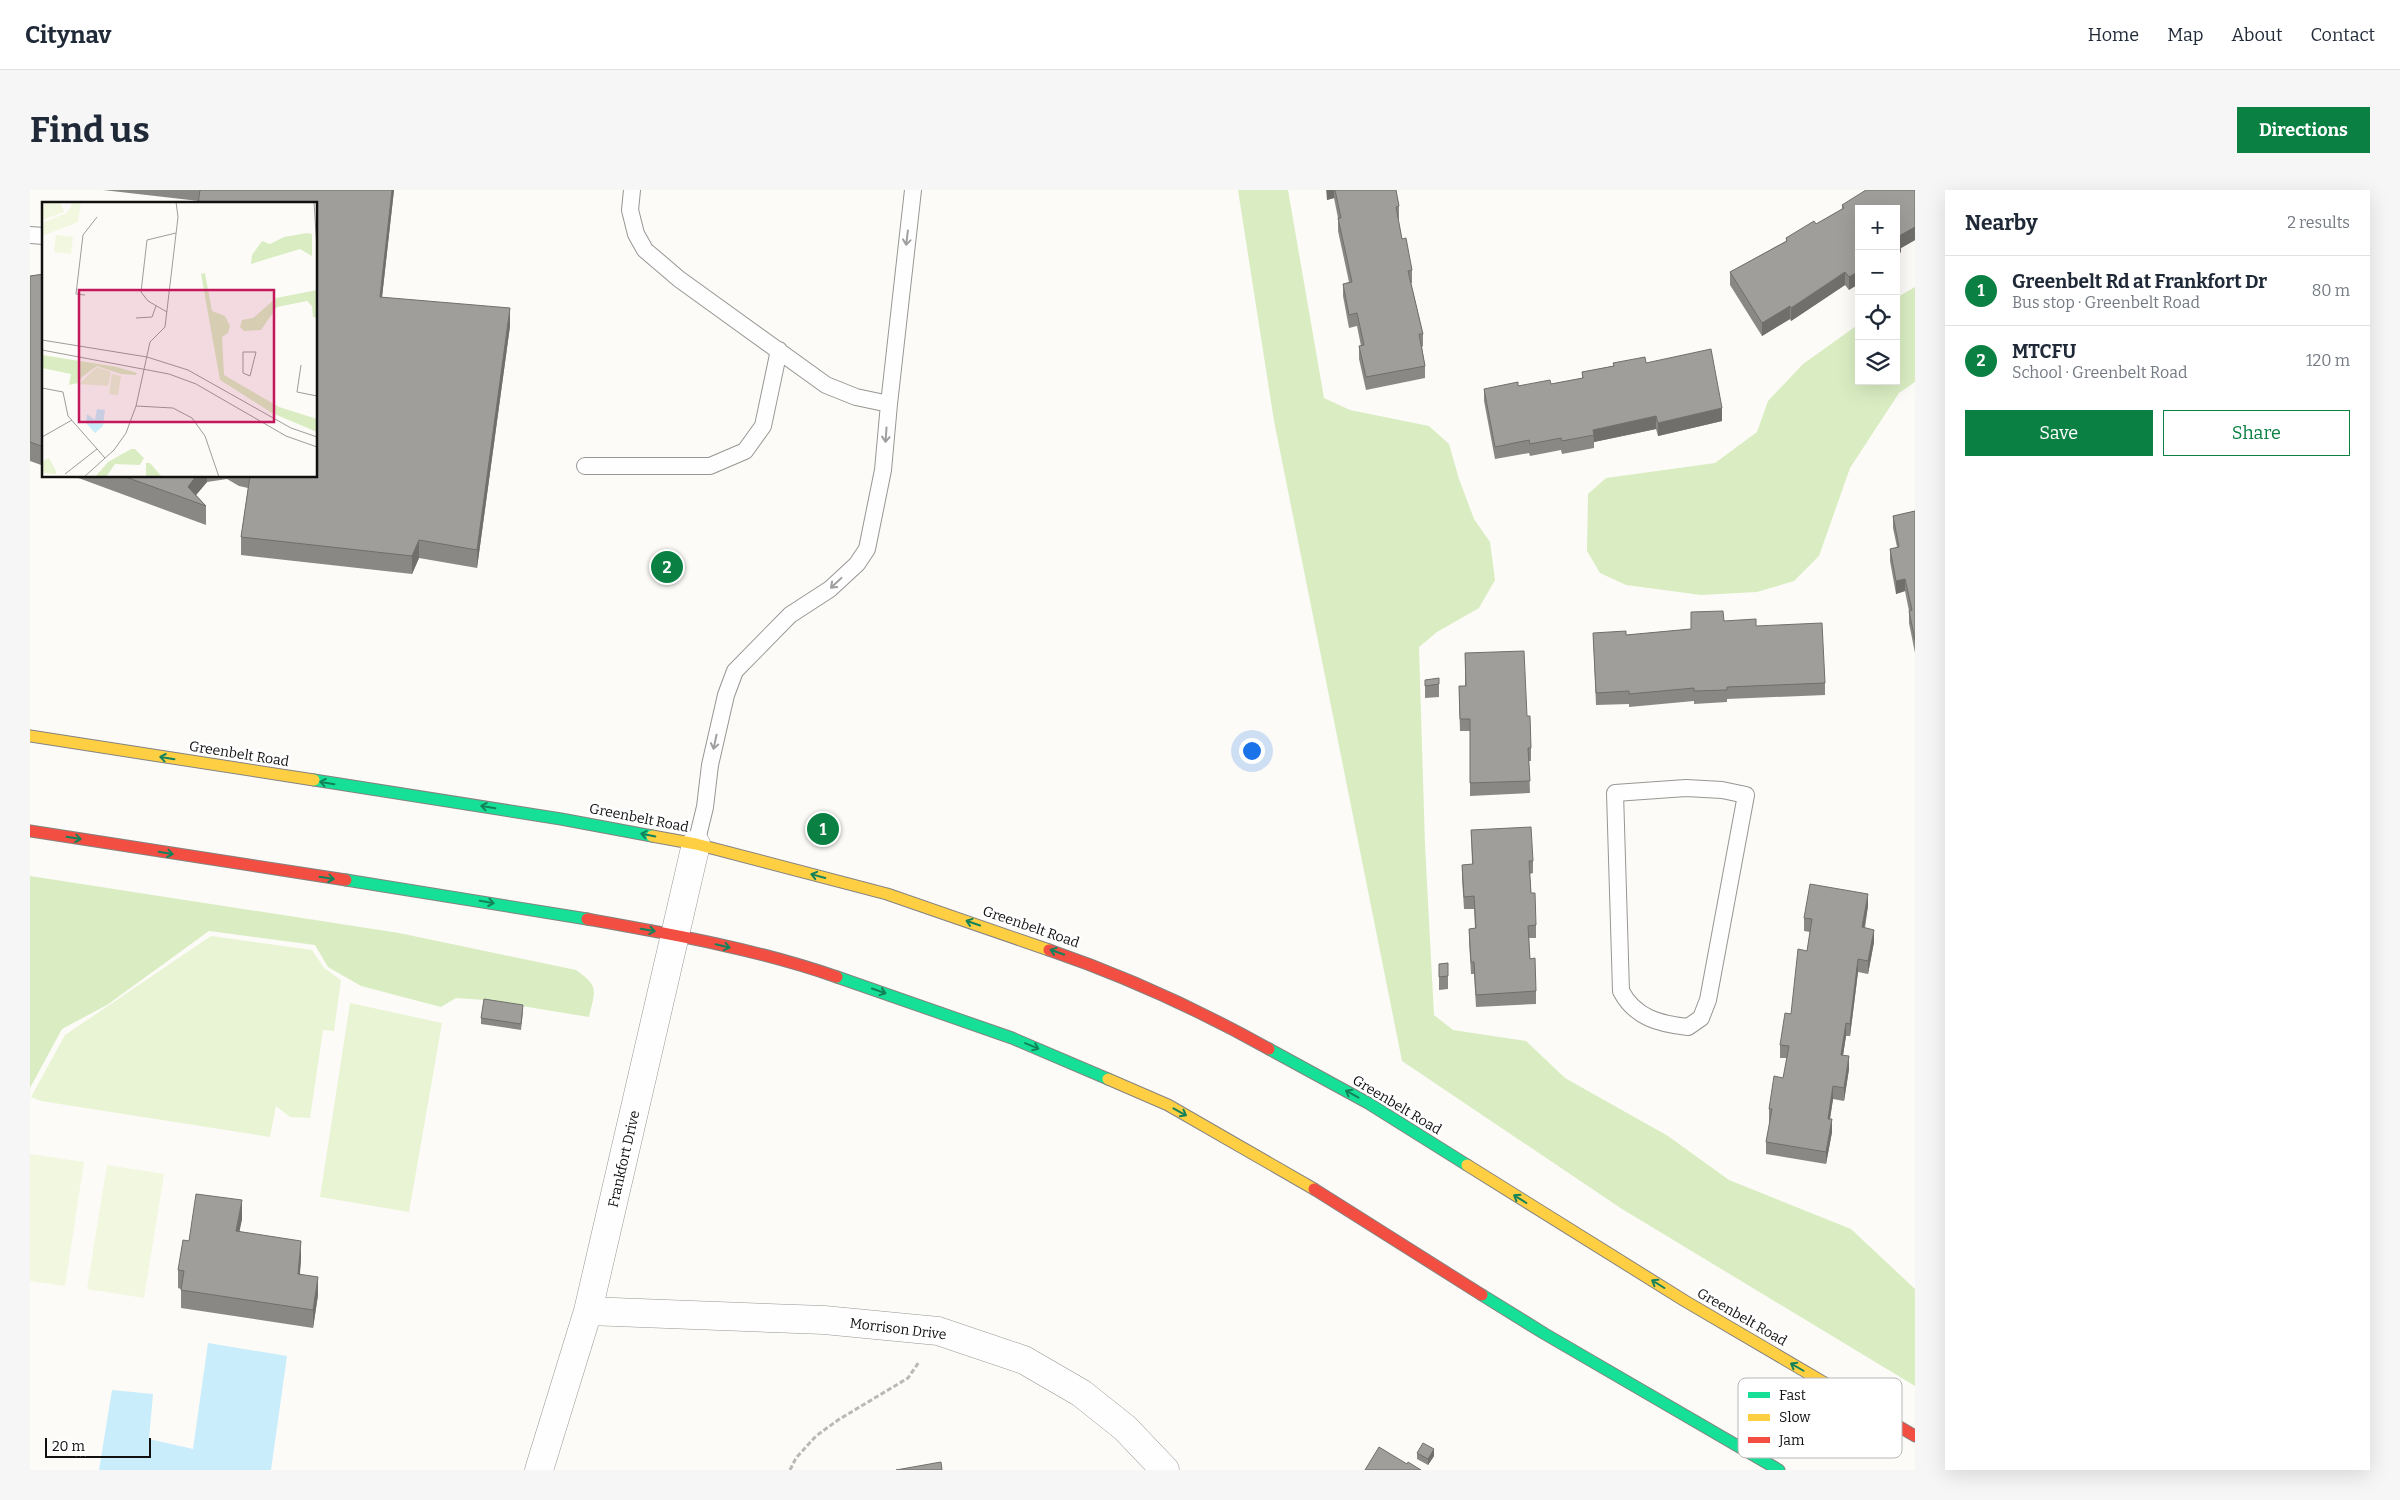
<!DOCTYPE html>
<html lang="en">
<head>
<meta charset="utf-8">
<style>
	:root { --surface:#fff; --page:#f6f6f7; --text:#1f2937; --muted:#747a83; --line:#e0e1e3; --accent:#0b8043 }
	body { margin:0; font-family:Bitter,serif; background:var(--page); color:var(--text) }
	.controls { position:absolute; right:15px; top:15px; display:grid; overflow:hidden; border-radius:0px; box-shadow:0 5px 20px #0002 }
	.controls button { width:45px; height:45px; display:grid; place-items:center; padding:0; border:0; border-bottom:1px solid var(--line); background:var(--surface); color:var(--text); font:25px sans-serif }
	.scale { position:absolute; left:15px; bottom:12px; width:106px; box-sizing:border-box; padding-left:5px; border:2px solid #101010; border-top:0; font-size:14px; line-height:18px; white-space:nowrap; color:#101010; -webkit-text-stroke:4px #fff; paint-order:stroke }
	.you { position:absolute; left:1221px; top:560px; width:18px; height:18px; margin:-12px; border:4px solid #fff; border-radius:50%; background:#1a73e8; box-shadow:0 0 0 8px #1a73e833 }
	.badge { display:grid; place-items:center; width:32px; height:32px; border-radius:50%; background:var(--accent); color:#fff; font-size:16px; font-weight:700 }
	.pin { position:absolute; translate:-50% -50%; border:2px solid #fff; box-shadow:0 1px 5px #0006 }
	.list { margin:0; padding:0; list-style:none }
	h2 { display:flex; justify-content:space-between; align-items:center; height:65px; margin:0; padding:0 20px; font-size:21px }
	h2 small { font-size:16px; font-weight:400; color:var(--muted) }
	.list li { display:grid; grid-template-columns:32px 1fr auto; gap:15px; align-items:center; box-sizing:border-box; height:70px; padding:0 20px; border-top:1px solid var(--line) }
	.list b { display:block; font-size:19px; white-space:nowrap }
	.list p { margin:0; font-size:16px; white-space:nowrap; color:var(--muted) }
	.list em { font-size:16px; font-style:normal; color:var(--muted) }
	.actions { display:flex; gap:10px; padding:15px 20px }
	.actions a { flex:1; padding:11px 0; border:1px solid var(--accent); border-radius:0px; text-align:center; font-size:18px; color:var(--accent) }
	.actions .main { background:var(--accent); color:#fff }
	.icon { flex:none; width:28px; height:28px; fill:none; stroke:currentColor; stroke-width:2; stroke-linecap:round; stroke-linejoin:round }
	.map { position:relative; flex:none; width:1885px; height:1280px; overflow:hidden; border-radius:0px }
	header { display:flex; align-items:center; gap:30px; box-sizing:border-box; height:70px; padding:0 25px; background:var(--surface); border-bottom:1px solid var(--line) }
	header strong { font-size:24px }
	nav { display:flex; gap:28px; margin-inline-start:auto; font-size:18px }
	.intro { display:flex; align-items:center; justify-content:space-between; box-sizing:border-box; height:120px; padding:0 30px }
	h1 { margin:0; font-size:35px }
	.button { padding:12px 22px; border-radius:0px; background:var(--accent); color:#fff; font-size:18px; font-weight:700 }
	main { display:flex; gap:30px; padding:0 30px }
	aside { flex:1; background:var(--surface); border-radius:0px; box-shadow:0 5px 20px #0002 }
	.map>svg:first-child { display:block }
	.green { fill:#e9f4d4 }
	.forest { fill:#daedc2 }
	.pitch { fill:#f2f7df }
	.water { fill:#c9edfa }
	.lines { fill:none; stroke-linecap:round; stroke-linejoin:round }
	.lane-casing { stroke:#969694; stroke-width:18 }
	.street-casing { stroke:#969694; stroke-width:29 }
	.fast-casing { stroke:#848381; stroke-width:13 }
	.slow-casing { stroke:#848381; stroke-width:13 }
	.jam-casing { stroke:#848381; stroke-width:13 }
	.path { stroke:#b9b9b8; stroke-width:3; stroke-dasharray:5 2.5; stroke-linecap:butt }
	.lane { stroke:#fffefe; stroke-width:16 }
	.street { stroke:#fffefe; stroke-width:28 }
	.fast { stroke:#16e098; stroke-width:11 }
	.slow { stroke:#ffcf43; stroke-width:11 }
	.jam { stroke:#f24e42; stroke-width:11 }
	.wall { fill:#8a8885 }
	.shaded-wall { fill:#706f6c }
	.building { fill:#a09e9b; stroke:#706f6c }
	.oneway { stroke:#9f9f9f }
	.oneway2 { stroke:#13825b }
	.labels { text-anchor:middle; dominant-baseline:central; stroke-width:5; stroke-linejoin:round; paint-order:stroke }
	.street-label { font-size:14px; fill:#101010; stroke:#fff }
	.inset-road { fill:none; stroke:#9e9d9b; stroke-width:1 }
	.view { fill:#c2185b; fill-opacity:0.15; stroke:#c2185b; stroke-width:2.5 }
	.inset-edge { fill:none; stroke:#101010; stroke-width:2.5 }
	.key { fill:#fff; stroke:#b7b7b7; stroke-width:1 }
	.key-label { font-size:14px; fill:#101010 }
</style>
</head>
<body>
<header>
<strong>Citynav</strong>
<nav><a>Home</a><a>Map</a><a>About</a><a>Contact</a></nav>
</header>
<div class="intro"><h1>Find us</h1><a class="button">Directions</a></div>
<main>
<div class="map">
<svg width="1885" height="1280" viewBox="0 0 1885 1280">
	<rect width="100%" height="100%" fill="#fcfbf7"/>
	<path class="green" d="M181,746L282,760L294,778L311,790L304,841L293,840L280,928L260,927L246,916L240,947L11,911L1,907L35,845Z
		M320,813L412,833L379,1022L290,1007Z"/>
	<path class="forest" d="M1208,0H1258L1294,208L1320,220L1399,236L1419,254L1429,289L1444,329L1460,352L1465,390L1449,418L1407,442L1389,457L1395,655L1404,825L1423,840L1496,851L1535,888L1638,946L1699,990L1821,1039L1885,1099V1196L1592,1019L1372,871L1244,231Z
		M1885,97V192L1869,203L1820,278L1789,366L1764,391L1727,402L1671,405L1596,395L1570,383L1557,361L1558,304L1576,288L1685,273L1727,242L1738,211L1773,174L1829,134V191H1866V108Z
		M0,686L369,743L546,780C570,797 565,800 559,827L455,810L426,808L411,817L331,796L298,777L285,755L179,741L77,815L32,839L0,898Z"/>
	<path class="pitch" d="M0,964L54,972L35,1096L0,1091Z
		M77,975L134,984L114,1108L57,1099Z"/>
	<path class="water" d="M178,1153L257,1166L241,1280H69L82,1200L123,1204L119,1249L163,1259Z"/>
	<g class="lines">
		<defs>
			<path id="lane" d="M602,0L600,20L606,44L615,60L649,89L796,195L826,207L859,214
				M0,45L14,46
				M555,276H680L715,261L733,236L749,160
				M1656,598L1692,600L1716,605L1678,810L1671,828L1658,837C1630,834 1605,828 1591,801L1585,603Z
				M666,654L675,617L680,575L696,505L705,481L760,425L800,399L827,374L837,359L853,280L859,214L883,0"/>
			<path id="street" d="M558,1121L794,1130L908,1141L994,1170L1051,1203L1095,1238L1135,1280
				M509,1280L558,1121L666,654"/>
			<path id="fast" d="M284,590L531,629L622,646
				M316,690L557,729
				M807,787L982,848L1078,889
				M1239,859L1338,913L1437,975
				M1452,1105L1515,1144L1749,1280"/>
			<path id="slow" d="M0,546L284,590
				M622,646L666,654L857,704L1019,760
				M1078,889L1138,915L1284,999
				M1437,975L1655,1111L1805,1199"/>
			<path id="jam" d="M0,641L316,690
				M557,729C641,744 727,759 807,787
				M1019,760C1095,786 1169,820 1239,859
				M1284,999L1452,1105
				M1805,1199L1885,1246"/>
		</defs>
		<use href="#lane" class="lane-casing"/>
		<use href="#street" class="street-casing"/>
		<use href="#fast" class="fast-casing"/>
		<use href="#slow" class="slow-casing"/>
		<use href="#jam" class="jam-casing"/>
		<path class="path" d="M760,1280L766,1268L786,1246L808,1230L878,1188L889,1172"/>
		<use href="#lane" class="lane"/>
		<use href="#street" class="street"/>
		<use href="#fast" class="fast"/>
		<use href="#slow" class="slow"/>
		<use href="#jam" class="jam"/>
	</g>
	<path class="wall" d="M73,0H364L352,107L480,136L447,378L389,368L382,384L211,365V347L218,298L209,296L197,289L177,292L166,305L176,316V335L43,286H286L169,11Z
		M1296,0H1366L1369,16V29H1368L1372,49L1382,80V93H1381L1393,144V156L1392,157L1395,176V188L1336,200L1329,169V156H1331L1327,136L1319,138L1313,106V94L1319,92L1308,41V28L1304,8L1297,10Z
		M1885,0V50L1871,58V62L1866,65V19L1819,100L1815,95L1761,131L1760,129L1732,146L1700,95V82L1756,51V48L1786,34L1812,19V15Z
		M14,84V276L0,271V86Z
		M1583,173H1616L1692,231L1628,246L1626,239L1564,252V258L1532,264L1531,260L1500,266L1499,263L1465,269L1454,211V199L1521,194L1552,188V182L1583,176Z
		M1885,321V463L1879,433V421L1875,401L1866,404L1860,371V359L1867,357L1863,338V326Z
		M1694,431L1726,436L1795,493V505L1697,509V512L1664,514V511L1599,517V514L1566,515L1563,443L1596,445L1661,439Z
		M1435,463L1497,526L1501,558V571H1499L1500,603L1440,606V541H1430L1429,508V496H1435Z
		M1395,490L1409,494V507L1395,508Z
		M1441,640L1503,671V683L1500,684L1501,703L1506,735V748H1499L1500,769L1506,801V814L1446,817L1444,784H1441L1439,751V739L1445,738L1444,719H1434L1432,688V675L1442,674Z
		M1838,716L1835,738L1844,752L1838,784L1828,782L1820,846H1816L1813,865L1819,879L1814,911L1803,909L1800,929L1802,942L1796,974L1736,964V952L1740,932L1739,931V919L1753,888L1757,868H1750V855L1761,824L1777,761L1780,742L1774,741V728Z
		M1418,773V799L1409,800V774Z
		M493,822L491,840L451,834V828Z
		M212,1029L209,1041L271,1069L270,1084L288,1105L283,1138L151,1118V1099L148,1098V1080L159,1051Z
		M1387,1263L1404,1266L1398,1275L1387,1269Z"/>
	<path class="shaded-wall" d="M362,0H364L350,125V107Z
		M1297,0H1304V8L1297,10Z
		M1885,37V50L1871,58V62L1866,65V52L1869,46Z
		M1829,81V94L1819,100V87Z
		M1815,82V95L1761,131V118Z
		M1760,116V129L1732,146V133Z
		M480,118V136L447,378V360Z
		M1692,218V231L1628,246V233Z
		M1626,226V239L1564,252L1563,240Z
		M166,286H177V292L161,311L158,297Z
		M389,350V368L382,384V366Z
		M1875,389V401L1866,404V391Z
		M1838,704V716L1832,750V737Z
		M1844,740V752L1838,784V771Z
		M1828,769V782L1820,846V834Z
		M1816,833V846L1811,878V865Z
		M1819,866V879L1814,911V898Z
		M1803,896V909L1798,941V929Z
		M1802,929V942L1796,974V962Z
		M212,1010V1029L206,1059V1041Z
		M271,1051V1069L268,1102V1084Z
		M288,1087V1105L283,1138V1120Z
		M1404,1259V1266L1398,1275V1269Z"/>
	<path class="building" d="M170,0H362L350,107L480,118L447,360L389,350L382,366L211,347L220,286H286V14H168Z
		M1305,0H1366L1369,16L1366,17L1372,49L1376,48L1382,80L1378,81L1393,144H1389L1395,176L1336,187L1329,156L1334,155L1327,123L1319,125L1313,94L1322,92L1308,28H1311Z
		M1836,0H1885V37L1869,46L1871,49L1866,52V19H1829V81L1819,87L1815,82L1761,118L1760,116L1732,133L1700,82L1757,51L1756,48L1784,31L1786,34L1814,18L1812,15Z
		M14,84V257L0,252V86Z
		M1681,159L1692,218L1628,233L1626,226L1563,240L1564,245L1532,251L1531,248L1500,254L1499,250L1465,257L1454,199L1488,192V196L1520,190L1521,194L1553,188L1552,182L1584,176L1583,173L1615,167L1616,173Z
		M93,286H166L158,297L176,316Z
		M1885,321V450L1879,421L1882,420L1875,389L1866,391L1860,359L1869,357L1863,326Z
		M1693,421L1694,431L1726,429V436L1792,433L1795,493L1697,497V500L1664,501V498L1599,504V501L1566,503L1563,443L1596,441V445L1661,439V422Z
		M1494,461L1497,526H1500L1501,558H1498L1500,591L1440,593V529H1430L1429,496H1436L1435,463Z
		M1409,488V494L1395,496V490Z
		M1501,637L1503,671H1499L1501,703H1505L1506,735L1498,736L1500,769L1505,768L1506,801L1446,805L1444,772H1441L1439,739L1446,738L1444,706L1434,707L1432,675L1443,674L1441,640Z
		M1780,694L1838,704L1832,737L1844,740L1838,771L1828,769L1820,834L1816,833L1811,865L1819,866L1814,898L1803,896L1798,929H1802L1796,962L1736,952L1742,919H1739L1744,886L1753,888L1759,856L1750,855L1755,823L1761,824L1768,759L1777,761L1782,729L1774,728Z
		M1418,773V786L1409,787V774Z
		M454,809L493,815L491,834L451,828Z
		M166,1004L212,1010L206,1041L271,1051L268,1084L288,1087L283,1120L151,1100L154,1081L148,1080L153,1050L159,1051Z
		M1393,1253L1404,1259L1398,1269L1387,1263Z
		M1349,1257L1377,1274L1378,1272L1391,1280H1335Z
		M911,1272L912,1280H866Z"/>
	<defs><path id="oneway-shaft" d="M-6 0H5M1.5-3L5.5 0L1.5 3" fill="none" stroke-width="1.6" stroke-linecap="round" stroke-linejoin="round" transform="scale(1.25)"/></defs>
	<g class="oneway">
		<use href="#oneway-shaft" transform="translate(877 48) rotate(97)"/>
		<use href="#oneway-shaft" transform="translate(856 245) rotate(94)"/>
		<use href="#oneway-shaft" transform="translate(806 393) rotate(137)"/>
		<use href="#oneway-shaft" transform="translate(685 552) rotate(102)"/>
	</g>
	<g class="oneway2">
		<use href="#oneway-shaft" transform="translate(137 568) rotate(-171)"/>
		<use href="#oneway-shaft" transform="translate(297 593) rotate(-171)"/>
		<use href="#oneway-shaft" transform="translate(458 617) rotate(-171)"/>
		<use href="#oneway-shaft" transform="translate(618 645) rotate(-169)"/>
		<use href="#oneway-shaft" transform="translate(44 648) rotate(9)"/>
		<use href="#oneway-shaft" transform="translate(136 663) rotate(9)"/>
		<use href="#oneway-shaft" transform="translate(788 686) rotate(-165)"/>
		<use href="#oneway-shaft" transform="translate(297 688) rotate(9)"/>
		<use href="#oneway-shaft" transform="translate(457 712) rotate(9)"/>
		<use href="#oneway-shaft" transform="translate(943 733) rotate(-161)"/>
		<use href="#oneway-shaft" transform="translate(618 740) rotate(10)"/>
		<use href="#oneway-shaft" transform="translate(693 756) rotate(14)"/>
		<use href="#oneway-shaft" transform="translate(1027 762) rotate(-161)"/>
		<use href="#oneway-shaft" transform="translate(849 801) rotate(19)"/>
		<use href="#oneway-shaft" transform="translate(1002 856) rotate(23)"/>
		<use href="#oneway-shaft" transform="translate(1322 904) rotate(-151)"/>
		<use href="#oneway-shaft" transform="translate(1150 922) rotate(29)"/>
		<use href="#oneway-shaft" transform="translate(1490 1009) rotate(-148)"/>
		<use href="#oneway-shaft" transform="translate(1628 1094) rotate(-148)"/>
		<use href="#oneway-shaft" transform="translate(1767 1177) rotate(-150)"/>
	</g>
	<g class="labels">
		<g class="street-label">
			<text transform="translate(209 564) rotate(9)">Greenbelt Road</text>
			<text transform="translate(609 628) rotate(11)">Greenbelt Road</text>
			<text transform="translate(1001 737) rotate(19)">Greenbelt Road</text>
			<text transform="translate(1367 915) rotate(31)">Greenbelt Road</text>
			<text transform="translate(594 969) rotate(-77)">Frankfort Drive</text>
			<text transform="translate(1712 1127) rotate(30)">Greenbelt Road</text>
			<text transform="translate(868 1139) rotate(7)">Morrison Drive</text>
		</g>
	</g>
	<g transform="translate(12 12)">
		<rect width="275" height="275" fill="#fcfbf7"/>
		<path d="M55,165L69,170L66,184L37,182ZM70,172L79,174L76,193L67,192ZM7,256L14,269V272L1,271L0,259Z" fill="#e9f4d4"/>
		<path d="M265,31L270,32V54L258,47L209,62L210,53L220,39L228,42L242,35ZM163,71L170,109L183,114L188,124L186,131L180,135L182,173L237,205L275,217V230L230,211L178,178L159,72ZM275,88V116L271,115L270,104L265,99L235,105L219,128L202,129L198,125L200,118L211,116L234,96ZM0,153L75,165L95,171L94,173L79,172L55,164L40,175L36,181L27,183L29,172L0,166ZM89,247H93L102,256L98,263L73,262L64,275H53L66,260ZM104,261H108L120,275H104Z" fill="#daedc2"/>
		<path d="M0,0H18L22,10L0,18ZM31,0H39L36,20L0,34V21L25,11ZM14,33L31,35L29,52L12,50Z" fill="#f2f7df"/>
		<path d="M55,207L63,208L61,224L53,231L44,221L45,212L53,218Z" fill="#c9edfa"/>
		<path class="inset-road" d="M272,0L275,47M43,93L34,92L41,33L55,15M125,110L106,99L99,90L105,38L134,31M94,116L110,115L114,104M0,138L105,155L146,168L249,226L275,235M0,148L127,172L154,182L244,234L275,245M201,150H214L208,174L201,171ZM259,163L255,190L275,194M0,186L21,190L26,214L63,256M94,204L131,206L150,216L163,234L177,275M0,235L30,218M23,272L55,247M42,275L72,248L84,231L94,204L108,140L123,125L136,15L134,0"/>
		<path class="view" d="M37,88H232V220H37Z"/>
		<rect width="275" height="275" class="inset-edge"/>
	</g>
	<rect x="1708" y="1188" width="164" height="80" rx="8" class="key"/>
	<rect x="1718" y="1202" width="22" height="6" fill="#16e098"/>
	<rect x="1718" y="1224" width="22" height="7" fill="#ffcf43"/>
	<rect x="1718" y="1247" width="22" height="6" fill="#f24e42"/>
	<g class="key-label">
		<text x="1749" y="1210">Fast</text>
		<text x="1749" y="1232">Slow</text>
		<text x="1749" y="1255">Jam</text>
	</g>
</svg>
<div class="controls">
<button>+</button>
<button>−</button>
<button><svg class="icon" aria-label="locate" viewBox="0 0 24 24"><circle cx="12" cy="12" r="6"/><path d="M12 2v4M12 18v4M2 12h4M18 12h4"/></svg></button>
<button><svg class="icon" aria-label="layers" viewBox="0 0 24 24"><path d="M12 4l9 5-9 5-9-5zM3 14l9 5 9-5"/></svg></button>
</div>
<div class="scale">20 m</div>
<div class="you"></div>
<div class="pin badge" style="left:793px;top:639px">1</div>
<div class="pin badge" style="left:637px;top:377px">2</div>
</div>
<aside>
<h2>Nearby<small>2 results</small></h2>
<ul class="list">
<li><span class="badge">1</span><div><b>Greenbelt Rd at Frankfort Dr</b><p>Bus stop · Greenbelt Road</p></div><em>80 m</em></li>
<li><span class="badge">2</span><div><b>MTCFU</b><p>School · Greenbelt Road</p></div><em>120 m</em></li>
</ul>
<div class="actions"><a class="main">Save</a><a>Share</a></div>
</aside>
</main>
</body>
</html>
